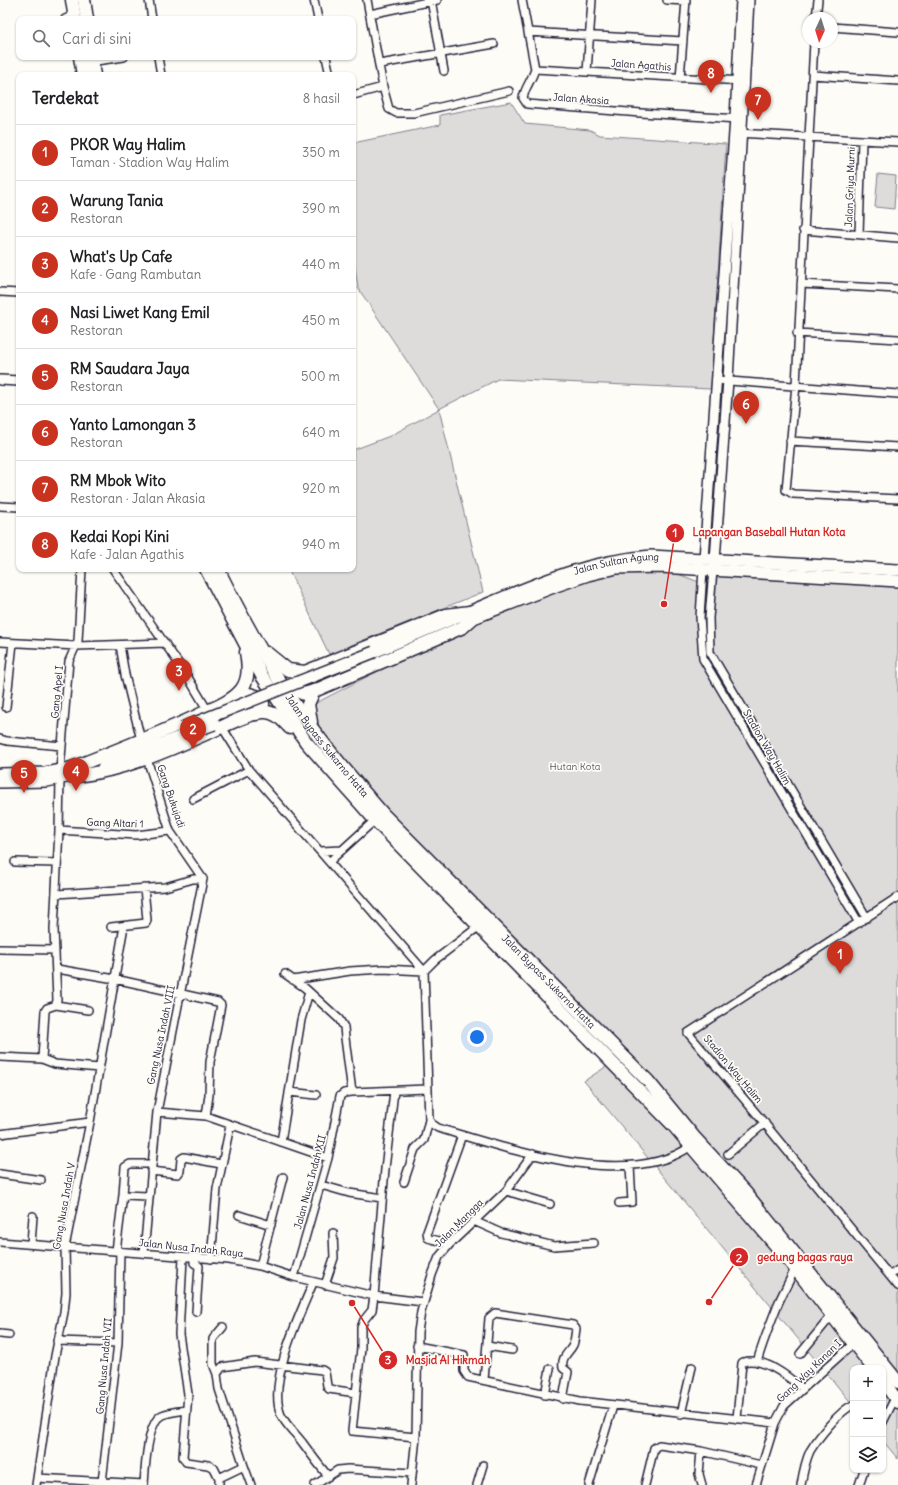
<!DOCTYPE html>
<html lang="id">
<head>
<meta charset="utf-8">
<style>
	:root { --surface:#fff; --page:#f6f6f6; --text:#202124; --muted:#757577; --line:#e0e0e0; --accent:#c8321e }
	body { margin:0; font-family:Delius,sans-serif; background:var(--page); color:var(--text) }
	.controls { position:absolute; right:12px; bottom:12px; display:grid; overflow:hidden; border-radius:8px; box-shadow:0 1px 3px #0004 }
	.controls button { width:36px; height:36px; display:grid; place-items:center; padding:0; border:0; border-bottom:1px solid var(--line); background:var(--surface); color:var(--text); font:20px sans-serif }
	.compass { position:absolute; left:802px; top:12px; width:36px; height:36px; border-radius:50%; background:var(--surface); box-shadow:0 1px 3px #0004; rotate:184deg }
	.you { position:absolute; left:477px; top:1037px; width:14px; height:14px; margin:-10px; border:3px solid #fff; border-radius:50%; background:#1a73e8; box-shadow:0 0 0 6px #1a73e833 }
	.badge { display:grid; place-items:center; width:26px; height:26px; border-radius:50%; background:var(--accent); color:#fff; font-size:13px; font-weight:700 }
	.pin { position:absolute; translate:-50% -33px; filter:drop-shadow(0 1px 2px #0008) }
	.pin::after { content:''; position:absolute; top:21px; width:14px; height:12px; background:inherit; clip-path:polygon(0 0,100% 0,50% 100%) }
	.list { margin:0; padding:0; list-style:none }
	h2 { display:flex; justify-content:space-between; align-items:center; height:52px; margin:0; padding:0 16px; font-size:17px }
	h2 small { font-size:13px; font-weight:400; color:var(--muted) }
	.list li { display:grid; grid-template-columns:26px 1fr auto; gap:12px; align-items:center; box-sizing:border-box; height:56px; padding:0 16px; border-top:1px solid var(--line) }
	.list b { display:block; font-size:15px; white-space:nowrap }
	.list p { margin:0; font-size:13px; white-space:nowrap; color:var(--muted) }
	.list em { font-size:13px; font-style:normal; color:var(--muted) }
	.icon { flex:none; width:22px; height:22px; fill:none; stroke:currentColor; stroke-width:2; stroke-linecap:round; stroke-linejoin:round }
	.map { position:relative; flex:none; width:898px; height:1485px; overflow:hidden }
	.search { position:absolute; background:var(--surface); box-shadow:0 1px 3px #0004; left:16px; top:16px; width:340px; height:44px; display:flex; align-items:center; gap:10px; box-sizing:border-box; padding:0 14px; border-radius:8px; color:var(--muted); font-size:15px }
	.panel { position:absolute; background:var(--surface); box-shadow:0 1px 3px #0004; left:16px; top:72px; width:340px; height:500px; border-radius:8px }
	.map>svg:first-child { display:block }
	.green { fill:#dddcdb; stroke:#807f8b }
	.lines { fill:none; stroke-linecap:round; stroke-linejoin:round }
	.minor-casing { stroke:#22223b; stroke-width:10 }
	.tertiary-casing { stroke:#22223b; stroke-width:12 }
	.primary-casing { stroke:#22223b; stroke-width:14 }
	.trunk-casing { stroke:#22223b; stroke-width:15 }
	.minor { stroke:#fdfcf7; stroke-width:7 }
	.tertiary { stroke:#fdfcf7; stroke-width:9 }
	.primary { stroke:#fdfcf7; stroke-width:11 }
	.trunk { stroke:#fdfcf7; stroke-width:12 }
	.primary-bridge-casing { stroke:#22223b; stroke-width:14; stroke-linecap:butt }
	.primary-bridge { stroke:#fdfcf7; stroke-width:11 }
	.labels { text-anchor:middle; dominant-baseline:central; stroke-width:3.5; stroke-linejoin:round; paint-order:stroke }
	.street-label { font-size:10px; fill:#22223b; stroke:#fdfcf7 }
	.park-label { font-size:10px; fill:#5a5a6b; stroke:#fdfcf7 }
	.leader { fill:none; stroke:#d62828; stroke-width:1.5 }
	.callout-dot { fill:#d62828; stroke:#fdfcf7; stroke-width:1.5 }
	.mark-label { font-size:12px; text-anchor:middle; font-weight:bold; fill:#fff }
	.callout-label { font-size:11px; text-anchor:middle; font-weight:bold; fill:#d62828; stroke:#fdfcf7; stroke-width:3.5; stroke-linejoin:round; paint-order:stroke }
</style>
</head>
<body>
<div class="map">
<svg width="898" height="1485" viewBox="0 0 898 1485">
	<rect width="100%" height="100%" fill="#fdfcf7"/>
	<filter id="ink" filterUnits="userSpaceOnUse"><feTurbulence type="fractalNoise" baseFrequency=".025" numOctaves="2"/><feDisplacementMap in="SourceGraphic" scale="8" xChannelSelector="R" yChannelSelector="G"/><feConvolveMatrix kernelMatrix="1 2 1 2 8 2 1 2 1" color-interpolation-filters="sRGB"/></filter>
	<g filter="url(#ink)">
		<path class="green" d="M511,102L525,124L590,130L600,135L726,144L711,389L498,379L439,409L483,592L329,654L288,569H353V450L390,436L439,409L358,288L353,254V143L440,125V115Z
			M878,174L896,176L894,209L875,207Z
			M660,567L704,584V571L898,583V1459L883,1441V1368H853V1405L584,1081L621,1057L353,781L322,734L312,705L475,621L616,568Z"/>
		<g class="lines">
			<defs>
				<path id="minor" d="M149,0L152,19
					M314,0L318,19
					M367,0L383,87L389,109L396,113H414L509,91
					M431,0L444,71
					M522,0L535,69C532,80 525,87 523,98L527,104L641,113L739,119
					M667,0L686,1
					M370,14L437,0
					M816,18L818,0
					M65,19L74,15
					M832,27L898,32
					M528,32L683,41
					M814,42L796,385L786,490L793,494L898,499
					M158,57L161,75
					M326,57L330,75
					M89,62L124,57
					M380,64L494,44
					M535,69L742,81
					M587,72L592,0
					M813,75L898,81
					M680,78L686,0
					M353,95L383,87
					M736,133L898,142
					M803,230L898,238
					M859,234L862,140
					M801,284L898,289
					M0,292L19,293
					M797,333L898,339
					M716,380L898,394
					M790,441L898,447
					M0,506L19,507
					M113,569L186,674L208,711
					M703,569L700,617L703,659L859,923
					M713,570L709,618L710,652L867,918
					M0,642L77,646L165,643
					M120,645L125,675L141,740
					M6,707L13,643
					M222,727L249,770L424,971L429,1120L432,1124L438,1128C505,1148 629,1191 691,1146
					M0,739L7,741L62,746
					M147,759L170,831L203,879
					M60,770L69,661L78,641L82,569
					M193,799L249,770
					M59,830L136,835L170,831
					M321,851L342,850
					M330,861L375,820
					M15,862L57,863
					M56,894L165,887L193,879H203
					M898,897L688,1033L761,1119L898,1286
					M111,927L146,923L147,920L144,888
					M0,949L55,950
					M57,969L115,979L218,1002L221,1005L210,1062L209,1095L206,1116
					M285,974L305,988L339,1019L344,1027L345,1038L352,1092
					M293,980L350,971L383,969L424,971L435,960L478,927
					M56,1005L88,1010
					M0,1057L42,1059L55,1064L99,1068
					M42,1059L45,1011L47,1008L56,1005L57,1000L54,929L59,830L60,779
					M394,1091L385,1169L374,1296L372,1310L364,1320L361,1328V1348L352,1431L416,1437
					M289,1092L316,1095
					M157,1112L206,1116L328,1158
					M0,1134L90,1122
					M281,1142L301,1020L309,992
					M728,1154L765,1123
					M151,1171L178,1174L180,1171L181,1159L184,1157L221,1164
					M0,1174L41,1180
					M404,1182L415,1149L424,1140L429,1120
					M321,1185L349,1193L382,1198
					M506,1191L550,1204
					M123,1195L125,1167L130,1164H151
					M619,1203L632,1202L630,1166
					M239,1215L271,1225
					M474,1221L501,1233L554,1246L594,1243
					M0,1242L229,1260L260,1266L294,1277L374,1296L423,1302
					M31,1244L33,1216
					M450,1244L428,1238L427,1232L462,1135
					M116,1251L123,1195L148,1196
					M144,1253L157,1112L203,879
					M183,1258L179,1334L188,1394L183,1457L186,1462L208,1465L214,1468L219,1478V1485
					M194,1258V1263L199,1266L196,1312
					M211,1259L217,1189L230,1126
					M260,1266L283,1177
					M890,1275L898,1270
					M294,1277L328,1158L340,1096L344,1093L352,1092L427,1089
					M313,1283C300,1314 267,1382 281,1415C286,1425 295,1433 302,1442C310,1453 319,1465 328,1476
					M325,1285L334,1258L333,1233
					M0,1334L9,1335
					M57,1341L118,1343
					M417,1346L464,1355V1371L468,1377L580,1401L775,1423
					M487,1346L512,1350
					M800,1354L833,1314
					M757,1362C763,1342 770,1324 778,1304C783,1292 790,1281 795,1268
					M217,1374L213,1364V1339L223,1327
					M484,1380L489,1318L495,1313L573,1325L576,1329C575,1334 575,1340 573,1345C569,1353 561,1356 563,1368L568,1372L563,1399
					M545,1395L550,1369
					M681,1414L692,1367
					M737,1419L742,1363L743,1362C763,1356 789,1377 803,1389
					M883,1422L895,1398
					M701,1451L699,1474L702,1485
					M244,1466L251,1485
					M37,1478L144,1484
					M219,1478L244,1466L219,1389L217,1374L222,1367L255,1362L322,1370L325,1372L327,1386L329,1389L356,1393
					M102,1482L118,1343L120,1251
					M36,1485L55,1356L64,1312L66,1293L65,1247L90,1122L124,926
					M144,1485C145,1469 147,1422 162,1415C169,1412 179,1411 186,1410
					M315,1485L338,1470L348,1469L412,1473
					M411,1485L416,1437L418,1332L421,1312L432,1275L439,1257L450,1244L506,1191L533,1154
					M477,1485L483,1465
					M589,1485L613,1406
					M645,1485L654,1448L659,1445L701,1451L761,1465
					M756,1485L775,1423L784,1406L855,1342
					M801,1485C803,1473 805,1462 810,1451C818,1438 839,1411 853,1405
					M859,1485L864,1470"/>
				<path id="tertiary" d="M0,380L19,381
					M704,559L735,118L741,0
					M715,560L728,380L749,0"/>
				<g id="primary">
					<path d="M476,617L556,586L588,575L617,568L660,567L898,581"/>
					<path id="s1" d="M374,652C410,637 447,621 483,606C540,582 588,561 651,556L898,570"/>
					<path d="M104,766L185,735"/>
					<path d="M0,774L45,773L77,767"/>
					<path d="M0,782L47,781L86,773"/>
				</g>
				<g id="trunk">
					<path d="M72,0L75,19"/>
					<path d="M84,0L87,19"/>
					<path d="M80,57L83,75"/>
					<path d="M91,57L94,75"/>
					<path d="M206,569L262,676L306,742L375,820L673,1125L795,1268L873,1368"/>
					<path id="s2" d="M218,569C240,613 264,658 291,699C319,740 351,777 383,814L648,1081L694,1137L745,1192L898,1382"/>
					<path d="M267,653L288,670L305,672L446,615L470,612"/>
					<path d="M301,675L295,683L297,691L304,694L314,691"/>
					<path d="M234,699L249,694L259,697L263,704L256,714"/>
					<path d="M311,722L308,704L314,691L463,627L473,618"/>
					<path d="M69,769C112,752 157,735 199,715C213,708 231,702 241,690C250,679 248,664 246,652"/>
					<path d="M77,776C124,770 167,751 210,732C226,726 247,713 264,712C275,711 283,721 290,728"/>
					<path d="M883,1381L898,1402"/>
				</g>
			</defs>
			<use href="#minor" class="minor-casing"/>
			<use href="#tertiary" class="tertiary-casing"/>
			<use href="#primary" class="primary-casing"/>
			<use href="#trunk" class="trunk-casing"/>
			<use href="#minor" class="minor"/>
			<use href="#tertiary" class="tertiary"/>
			<use href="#primary" class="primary"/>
			<use href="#trunk" class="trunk"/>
			<defs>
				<path id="primary-bridge" d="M182,728L374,652
					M185,735L214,724"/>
			</defs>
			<use href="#primary-bridge" class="primary-bridge-casing"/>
			<use href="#primary-bridge" class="primary-bridge"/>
		</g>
	</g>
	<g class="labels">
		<g class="street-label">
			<text transform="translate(641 65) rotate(4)">Jalan Agathis</text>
			<text transform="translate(581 99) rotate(4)">Jalan Akasia</text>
			<text transform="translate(850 187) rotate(-88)">Jalan Griya Murni</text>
			<text stroke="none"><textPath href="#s1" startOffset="259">Jalan Sultan Agung</textPath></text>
			<text transform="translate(57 692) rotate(-85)">Gang Apel I</text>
			<text stroke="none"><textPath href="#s2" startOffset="208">Jalan Bypass Sukarno Hatta</textPath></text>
			<text transform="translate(767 747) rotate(60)">Stadion Way Halim</text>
			<text transform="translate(171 796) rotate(71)">Gang Bukujadi</text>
			<text transform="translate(115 823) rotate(2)">Gang Altari 1</text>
			<text stroke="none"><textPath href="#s2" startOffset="532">Jalan Bypass Sukarno Hatta</textPath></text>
			<text transform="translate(161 1035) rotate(-78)">Gang Nusa Indah VIII</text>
			<text transform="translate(733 1069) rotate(50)">Stadion Way Halim</text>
			<text transform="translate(310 1182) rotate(-75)">Jalan Nusa Indah XII</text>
			<text transform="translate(64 1206) rotate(-80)">Gang Nusa Indah V</text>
			<text transform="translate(459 1223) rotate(-45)">Jalan Mangga</text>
			<text transform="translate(191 1248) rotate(6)">Jalan Nusa Indah Raya</text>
			<text transform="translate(104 1366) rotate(-85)">Gang Nusa Indah VII</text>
			<text transform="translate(809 1371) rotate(-44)">Gang Way Kanan I</text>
		</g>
		<g class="park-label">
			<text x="575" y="766">Hutan Kota</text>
		</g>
	</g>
	<path class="leader" d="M664 604L675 533M709 1302L739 1257M352 1303L388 1360"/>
	<g class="callout-dot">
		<circle cx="664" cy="604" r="4"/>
		<circle cx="709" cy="1302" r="4"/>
		<circle cx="352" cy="1303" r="4"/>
		<circle cx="675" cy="533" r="10"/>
		<circle cx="739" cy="1257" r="10"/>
		<circle cx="388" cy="1360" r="10"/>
	</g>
	<g class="mark-label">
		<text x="675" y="537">1</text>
		<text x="739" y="1262">2</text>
		<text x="388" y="1364">3</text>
	</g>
	<g class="callout-label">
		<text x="769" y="536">Lapangan Baseball Hutan Kota</text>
		<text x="805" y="1261">gedung bagas raya</text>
		<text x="448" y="1364">Masjid Al Hikmah</text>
	</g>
</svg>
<div class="controls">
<button>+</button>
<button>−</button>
<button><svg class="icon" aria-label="layers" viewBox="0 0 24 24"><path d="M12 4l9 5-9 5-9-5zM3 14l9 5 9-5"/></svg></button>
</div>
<svg class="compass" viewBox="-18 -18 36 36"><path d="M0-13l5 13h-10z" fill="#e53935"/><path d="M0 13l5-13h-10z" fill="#757577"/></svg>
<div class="you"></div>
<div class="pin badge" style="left:840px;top:974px">1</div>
<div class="pin badge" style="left:193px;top:749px">2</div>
<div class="pin badge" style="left:179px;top:691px">3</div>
<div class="pin badge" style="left:76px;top:791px">4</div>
<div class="pin badge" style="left:24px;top:793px">5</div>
<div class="pin badge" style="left:746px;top:424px">6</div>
<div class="pin badge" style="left:758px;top:120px">7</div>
<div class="pin badge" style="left:711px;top:93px">8</div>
<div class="search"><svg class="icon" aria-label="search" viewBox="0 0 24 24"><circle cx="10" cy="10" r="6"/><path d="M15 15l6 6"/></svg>Cari di sini</div>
<section class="panel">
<h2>Terdekat<small>8 hasil</small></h2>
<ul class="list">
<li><span class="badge">1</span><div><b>PKOR Way Halim</b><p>Taman · Stadion Way Halim</p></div><em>350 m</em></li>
<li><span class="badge">2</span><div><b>Warung Tania</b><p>Restoran</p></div><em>390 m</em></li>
<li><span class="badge">3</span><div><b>What's Up Cafe</b><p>Kafe · Gang Rambutan</p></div><em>440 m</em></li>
<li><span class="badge">4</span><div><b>Nasi Liwet Kang Emil</b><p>Restoran</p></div><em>450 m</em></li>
<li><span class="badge">5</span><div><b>RM Saudara Jaya</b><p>Restoran</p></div><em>500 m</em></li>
<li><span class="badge">6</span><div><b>Yanto Lamongan 3</b><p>Restoran</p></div><em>640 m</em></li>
<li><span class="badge">7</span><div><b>RM Mbok Wito</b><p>Restoran · Jalan Akasia</p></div><em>920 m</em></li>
<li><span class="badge">8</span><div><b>Kedai Kopi Kini</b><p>Kafe · Jalan Agathis</p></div><em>940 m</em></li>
</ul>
</section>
</div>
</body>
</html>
